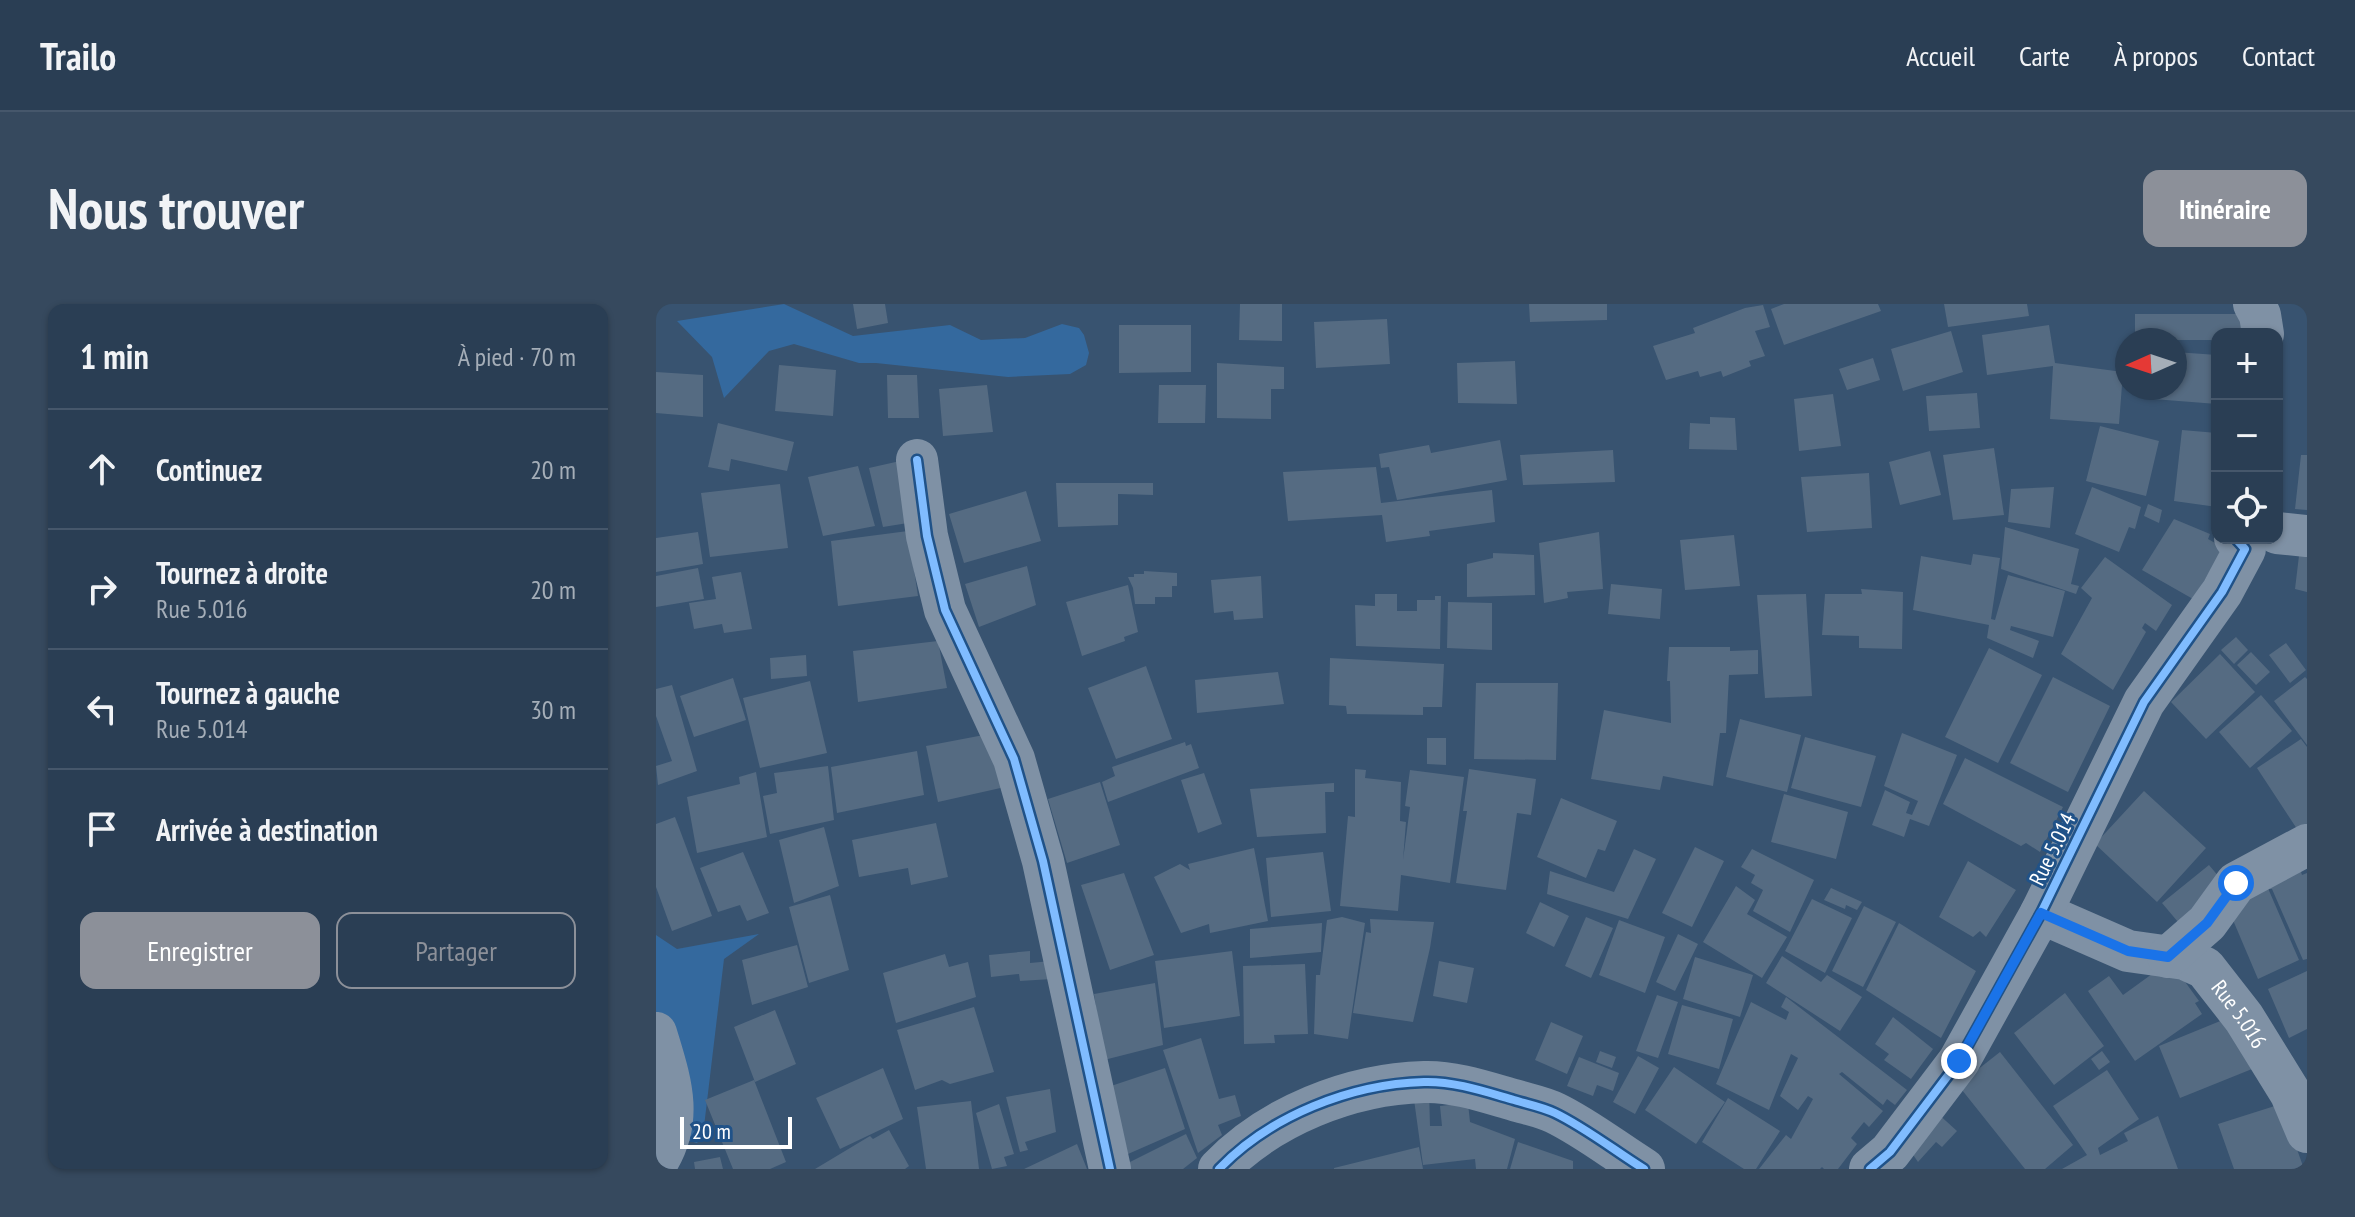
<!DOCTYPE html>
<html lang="fr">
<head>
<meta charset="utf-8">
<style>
	:root { --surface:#2a3e54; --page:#36495e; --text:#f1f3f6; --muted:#a5aeb8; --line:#46576b; --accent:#8c9099 }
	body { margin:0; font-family:"PT Sans Narrow",sans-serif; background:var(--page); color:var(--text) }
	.controls { position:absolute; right:24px; top:24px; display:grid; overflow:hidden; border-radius:16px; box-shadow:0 2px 6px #0004 }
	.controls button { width:72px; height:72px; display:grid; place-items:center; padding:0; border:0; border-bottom:2px solid var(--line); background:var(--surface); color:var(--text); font:40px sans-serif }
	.compass { position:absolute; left:1459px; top:24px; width:72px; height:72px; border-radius:50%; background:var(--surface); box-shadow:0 2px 6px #0004; rotate:267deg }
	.scale { position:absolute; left:24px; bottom:20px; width:112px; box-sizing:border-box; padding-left:8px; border:4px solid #fff; border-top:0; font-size:22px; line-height:28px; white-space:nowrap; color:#fff; -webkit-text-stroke:6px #205288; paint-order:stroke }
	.stop { position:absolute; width:24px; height:24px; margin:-18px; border:6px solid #1a73e8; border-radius:50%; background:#fff }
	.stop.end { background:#1a73e8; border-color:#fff; box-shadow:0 2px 8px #0008 }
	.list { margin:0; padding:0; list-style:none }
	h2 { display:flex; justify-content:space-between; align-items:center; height:104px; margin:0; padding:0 32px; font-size:34px }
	h2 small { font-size:26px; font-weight:400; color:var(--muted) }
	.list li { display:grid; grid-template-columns:52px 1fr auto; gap:24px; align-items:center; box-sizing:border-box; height:120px; padding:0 32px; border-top:2px solid var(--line) }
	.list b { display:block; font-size:30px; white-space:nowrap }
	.list p { margin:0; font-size:26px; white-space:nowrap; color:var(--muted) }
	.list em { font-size:26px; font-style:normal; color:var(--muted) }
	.actions { display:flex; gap:16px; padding:24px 32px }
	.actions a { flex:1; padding:18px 0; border:2px solid var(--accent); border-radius:16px; text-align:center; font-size:28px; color:var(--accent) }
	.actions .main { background:var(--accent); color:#fff }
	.icon { flex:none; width:44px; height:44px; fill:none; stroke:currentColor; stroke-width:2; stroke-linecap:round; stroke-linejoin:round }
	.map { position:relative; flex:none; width:1651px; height:865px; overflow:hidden; border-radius:16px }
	header { display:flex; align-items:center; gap:48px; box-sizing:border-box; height:112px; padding:0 40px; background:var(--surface); border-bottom:2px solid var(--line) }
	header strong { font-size:38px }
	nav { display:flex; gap:44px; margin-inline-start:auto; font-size:28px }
	.intro { display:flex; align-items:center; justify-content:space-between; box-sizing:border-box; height:192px; padding:0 48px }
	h1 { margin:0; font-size:56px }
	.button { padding:20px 36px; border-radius:16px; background:var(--accent); color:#fff; font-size:28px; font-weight:700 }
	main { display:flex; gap:48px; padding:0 48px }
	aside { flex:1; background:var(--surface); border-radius:16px; box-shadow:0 2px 6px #0004 }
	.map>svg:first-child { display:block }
	.green { fill:#34699e }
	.building { fill:#556b82 }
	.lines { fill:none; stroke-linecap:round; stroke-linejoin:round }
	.minor { stroke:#7f91a5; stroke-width:42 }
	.cycleway-casing { stroke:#205288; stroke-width:13 }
	.cycleway { stroke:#80bcff; stroke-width:8 }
	.route { stroke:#1a73e8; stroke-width:10 }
	.labels { text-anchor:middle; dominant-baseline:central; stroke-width:6; stroke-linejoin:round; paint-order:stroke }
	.street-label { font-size:22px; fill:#fff; stroke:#205288 }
</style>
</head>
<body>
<header>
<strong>Trailo</strong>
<nav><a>Accueil</a><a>Carte</a><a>À propos</a><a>Contact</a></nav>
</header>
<div class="intro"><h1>Nous trouver</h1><a class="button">Itinéraire</a></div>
<main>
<aside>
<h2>1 min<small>À pied · 70 m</small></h2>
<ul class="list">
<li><svg class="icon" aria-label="ahead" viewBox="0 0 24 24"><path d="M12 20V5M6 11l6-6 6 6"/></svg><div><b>Continuez</b></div><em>20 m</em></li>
<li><svg class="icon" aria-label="right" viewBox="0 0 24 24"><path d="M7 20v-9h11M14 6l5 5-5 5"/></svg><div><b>Tournez à droite</b><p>Rue 5.016</p></div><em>20 m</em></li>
<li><svg class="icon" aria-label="left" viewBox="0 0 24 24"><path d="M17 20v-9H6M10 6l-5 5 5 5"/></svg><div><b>Tournez à gauche</b><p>Rue 5.014</p></div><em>30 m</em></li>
<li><svg class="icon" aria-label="arrive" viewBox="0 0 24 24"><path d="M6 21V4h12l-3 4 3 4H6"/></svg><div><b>Arrivée à destination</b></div></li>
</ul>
<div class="actions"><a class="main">Enregistrer</a><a>Partager</a></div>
</aside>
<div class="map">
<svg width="1651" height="865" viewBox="0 0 1651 865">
	<rect width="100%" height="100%" fill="#385370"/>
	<path class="green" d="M128,0L197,32L294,21L325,36L369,34L406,20L423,24L428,31L433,49L430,61L414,70L352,73L220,59H203L138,40L113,47L68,94L56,53L21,17Z
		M103,630L68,655L47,831L41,839L19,833L0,754V631L21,645Z"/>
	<path class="building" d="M197,0H229L232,19L201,25Z
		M584,0H626V37L583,36Z
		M873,0H951V16L874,18Z
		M1128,0H1222L1225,7L1128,41L1115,5Z
		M1288,0H1371L1373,12L1292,23Z
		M1107,1L1114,23L1099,27L1109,52L1093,57L1095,62L1067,73L1065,67L1044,73L1042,67L1010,76L997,42L1039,29L1037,24L1089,4Z
		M1479,10H1587L1588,30H1561V36H1479Z
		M731,15L734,60L660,64L658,18Z
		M463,21H535V68L463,69Z
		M1393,21L1399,59L1467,68L1463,120L1394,115L1397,62L1331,71L1326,31Z
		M1295,27L1307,68L1247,87L1235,45Z
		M1519,48L1561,51V100L1497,95L1498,84H1519Z
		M1217,54L1224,76L1191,86L1183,65Z
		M859,57L861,100L802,99L801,59Z
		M561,59L628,63V85H615V115L561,114Z
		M123,61L180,66L177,112L119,107Z
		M0,68L47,71V113L0,109Z
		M231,71H261L263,114H232Z
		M331,81L337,128L287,132L283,85Z
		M503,81H550L549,119H502Z
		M1321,89L1324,124L1273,127L1270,92Z
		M1177,90L1185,142L1143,147L1138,95Z
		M1054,113L1079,114L1081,146L1033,145L1034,119L1054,120Z
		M62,119L138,138L131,167L75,155L73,167L52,163Z
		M1444,122L1503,137L1490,192L1430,177Z
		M1526,126L1561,129V203L1518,197Z
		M844,136L851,176L741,196L733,163L725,164L723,150L773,141L775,149Z
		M1338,144L1348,211L1297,216L1287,151Z
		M957,146L959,178L867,181L864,151Z
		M1274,147L1285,191L1244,201L1233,158Z
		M1645,151H1651V206L1639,205Z
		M244,157L258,218L227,223L213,164Z
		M202,162L219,222L167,232L152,173Z
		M720,163L725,199L836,186L839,218L773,227L774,232L730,238L726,211L632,217L627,168Z
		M1213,169L1216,224L1151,228L1145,173Z
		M400,179H497V191L462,190V221L402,223Z
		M124,180L132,244L54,253L45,189Z
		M1398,183L1394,224L1352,218L1355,185Z
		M1436,183L1485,203L1479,225L1473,223L1463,248L1419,230Z
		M370,187L385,237L308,259L293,210Z
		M1492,200L1506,206L1503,219L1488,212Z
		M1518,215L1554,230L1552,235L1568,244L1537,295L1486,266Z
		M1349,223L1423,245L1415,280L1423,282L1420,290L1345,265Z
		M252,227L262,292L182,302L175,237Z
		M42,228L47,260L0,268V234Z
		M943,228L947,285L911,288L912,294L888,299L883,239Z
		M1078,231L1084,282L1029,286L1024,236Z
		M1645,235L1651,236V288L1639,285Z
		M837,249L878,251L879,291L811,293V260L837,254Z
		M1317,250L1344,254L1335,315L1339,316L1352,271L1409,287L1397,333L1355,322L1354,326L1383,337L1377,354L1331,334L1333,321L1257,306L1265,252L1315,261Z
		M1449,253L1516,301L1500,327L1489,319L1486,324L1490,328L1457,386L1405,350L1436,294L1425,284Z
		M371,262L380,301L323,323L309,280Z
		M42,264L48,295L0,303V272Z
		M488,267L521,269V282H516V293H499V300H479L477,284L472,273H478V270H488Z
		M85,268L96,325L68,329L66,320L38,325L33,299L60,295L56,273Z
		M605,272L607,314L578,316L577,307L558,309L555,276Z
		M955,280L1006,285L1004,315L952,310Z
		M472,281L482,328L468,333L469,337L426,352L410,298Z
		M1205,285L1247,288L1246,345L1203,344V332L1166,331L1169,290H1206Z
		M719,290H741V307H761V296H779V292H785L784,345L700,342L699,301L719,302Z
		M1150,290L1156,392L1109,394L1101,291Z
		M792,298L836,299V346L791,344Z
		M1580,333L1592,346L1578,360L1565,346Z
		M282,337L291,384L202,398L197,347Z
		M1630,339L1650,366L1634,379L1613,351Z
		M1013,343H1074V347L1102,346V370L1073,371L1070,429H1064L1057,482L1007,472L1004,486L935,475L948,406L1015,419L1014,377H1011Z
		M1333,344L1386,371L1342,459L1289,433Z
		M1595,348L1614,368L1600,381L1581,361Z
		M1564,350L1599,388L1550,435L1515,398Z
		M150,351L151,372L115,375L114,354Z
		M674,354L788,360L786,403H767V411L691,410L690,402L673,401Z
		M490,362L516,435L460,455L432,384Z
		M622,368L628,400L541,409L539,376Z
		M1397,373L1454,402L1412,488L1354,459Z
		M1649,373L1651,375V441L1618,397Z
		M77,374L90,416L38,433L24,392Z
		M154,377L171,449L104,464L87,394Z
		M820,379H902L900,456L818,455Z
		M16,381L41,467L2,481L0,462L16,457L0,412V385Z
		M1605,391L1636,427L1594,464L1563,428Z
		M1084,415L1145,431L1131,488L1070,473Z
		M1246,429L1301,451L1273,522L1254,515L1248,533L1216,521L1229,486L1254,498L1250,509L1256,511L1262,497L1228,482Z
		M333,430L349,483L282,498L270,442Z
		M1149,433L1220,452L1205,503L1135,484Z
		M771,434H790V461L771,460Z
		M1645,435L1651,443V527L1645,531L1601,464Z
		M529,438L530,442L535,440L543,464L452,498L446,478L459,472L456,463Z
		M261,447L268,491L181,509L175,463Z
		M1309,454L1407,503L1384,548L1370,539L1365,542L1287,500Z
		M172,462L178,516L114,530L107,492L121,489L118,469Z
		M699,465L710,466L709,474L745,478L744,517L750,518L747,556L754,503L749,502L754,466L808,473L794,579L745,571L742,607L684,602L692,512L699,513Z
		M813,465L880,475L875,511L861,509L850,586L800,579L811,507H807Z
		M100,468L111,533L41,549L31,493L84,480L83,473Z
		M548,469L566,520L542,529L525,476Z
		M444,478L464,541L411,559L392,495Z
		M678,479V488H669L670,529L601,533L594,485Z
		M1488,487L1550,544L1501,598L1439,540Z
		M1128,490L1192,508L1180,555L1115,538Z
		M905,494L961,517L949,547L942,545L930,574L881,553Z
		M19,513L56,612L16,627L0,583V520Z
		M280,519L292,573L255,581L252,564L203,573L196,536Z
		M168,523L183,582L138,599L123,536Z
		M1039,543L1068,557L1036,623L1006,609Z
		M598,544L612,617L554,629L553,620L525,629L498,573L524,560L534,566L532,560Z
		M978,545L1000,555L972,615L891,590L894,567L958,588Z
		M1096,545L1158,576L1134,628L1097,607L1107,586L1095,579L1099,571L1085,563Z
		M87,548L113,609L91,617L84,601L62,608L44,564Z
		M667,548L675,607L615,613L610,554Z
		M1312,557L1360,586L1330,633L1324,627L1317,633L1283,613Z
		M1553,561L1569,580L1522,618L1506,599Z
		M1643,562L1646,571L1651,569V655L1647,656L1616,585H1614L1611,578Z
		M468,569L498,651L454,666L425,581Z
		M1080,582L1099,596L1091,610L1131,633L1106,674L1047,638Z
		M1611,582L1643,656L1602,675L1571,602Z
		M1175,584L1206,598L1201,606L1190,601L1189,605L1168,596Z
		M174,591L193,666L153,679L133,603Z
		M1156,595L1196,614L1169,669L1129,647Z
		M884,598L913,612L898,643L870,629Z
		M1208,602L1240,618L1207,683L1176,667Z
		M686,613L709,619L692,735L658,730L660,671H664L671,616Z
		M930,613L957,624L935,674L909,662Z
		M714,615L778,618L774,644L757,718L697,709L710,628L715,629Z
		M963,616L1009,633L989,689L943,671Z
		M666,619L665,648L594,654V625Z
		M1243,619L1320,667L1285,734L1210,686Z
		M1022,630L1042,640L1019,687L1000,678Z
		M141,641L152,683L96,701L86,656Z
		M374,647V659L395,657L396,675L364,677L363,670L335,673L333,651Z
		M576,647L584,712L508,724L499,657Z
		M289,650L293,663L312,658L320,693L240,719L227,669Z
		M1126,652L1165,678L1171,671L1206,693L1184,727L1110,679Z
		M1039,653L1097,671L1084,713L1027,695Z
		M783,657L818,664L811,699L777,692Z
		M1514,657L1543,697L1539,699L1546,710L1479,757L1432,687L1453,672L1467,691Z
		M649,660L652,730L618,731L619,739L588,740L587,662Z
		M1651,667V725L1633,734L1612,685Z
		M499,679L507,741L448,756L438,690Z
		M1409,689L1448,742L1398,781L1358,729Z
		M1001,691L1022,698L1002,754L980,747Z
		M1130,693L1251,786L1239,801L1231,795L1227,801L1186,768L1183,770L1227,807L1213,823L1208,818L1195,834L1201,840L1182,865H1168L1166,863L1164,865H1103L1130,831L1135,835L1157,795L1152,792L1142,806L1124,792L1142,754L1135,750L1113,806L1060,780L1095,698L1130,716L1133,708L1125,703Z
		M1026,701L1077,715L1063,765L1012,750Z
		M318,703L338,768L294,780L286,776L259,786L241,726Z
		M119,706L140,760L99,778L78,723Z
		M1579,711L1601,763L1524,794L1503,742Z
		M1237,713L1277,745L1255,775L1228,756L1233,750L1219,740Z
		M895,718L927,732L911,770L879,756Z
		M545,734L563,795L579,791L585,812L562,821L566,831L542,849L507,746Z
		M944,747L960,753L956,764L940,758Z
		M1446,747L1454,758L1443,766L1435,755Z
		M1344,748L1417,841L1389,865H1369L1302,781Z
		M982,752L1003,764L979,810L957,798Z
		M923,753L963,769L957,787L941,781L937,792L911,782Z
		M1018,763L1069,798L1040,840L989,806Z
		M227,764L247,815L184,845L160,794Z
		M509,764L529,825L472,850L449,784Z
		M1451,766L1483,815L1442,844L1444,851L1472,837L1468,829L1502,812L1522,865H1406L1431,851L1397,802Z
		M98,776L130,858L114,865H77L49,796Z
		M756,781L773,786L774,822H786L784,802L812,799L814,818L859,835L851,865H820L819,855L767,861Z
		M394,785L400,828L369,838L372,846L364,848L350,793Z
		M1072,794L1124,827L1100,865H1088L1046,838Z
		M315,797L323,865H270L261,803Z
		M343,800L358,850L348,853L351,862L336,865L320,809Z
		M1625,800L1648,865H1578L1562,820Z
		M1279,807L1301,827L1286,843L1280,838L1262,858L1251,842Z
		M233,826L253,862L249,865H159L214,832L217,835Z
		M530,830L541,854L527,865H473L470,860Z
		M862,838L917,857V865H854Z
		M421,840L431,865H368Z
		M763,843L767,865H678V864Z
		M64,853L67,865H39L38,858Z"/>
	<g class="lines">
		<g class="minor">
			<path d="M1598,0L1604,11L1607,30"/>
			<path d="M261,156L271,232L289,306L358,455L387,557L454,865"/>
			<path d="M1621,229L1651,232"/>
			<path id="s1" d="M1385,609L1472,647L1529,655L1549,664L1588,714L1635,790L1651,828"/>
			<path d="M1512,653L1551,619L1580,579L1651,541"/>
			<path d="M0,729C14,776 29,815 0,860"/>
			<path d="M563,865C614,812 694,780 768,778C798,777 830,788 858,796C871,800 887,803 899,809C930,824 959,847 988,865"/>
			<path d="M1214,865L1234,848L1303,757L1385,609L1488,398L1566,288L1589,245L1579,234"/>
		</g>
		<defs>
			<path id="cycleway" d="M261,156L271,232L289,306L358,455L387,557L454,865
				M563,865C614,812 694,780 768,778C798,777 830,788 858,796C871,800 887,803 899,809C930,824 959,847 988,865
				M1214,865L1234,848L1303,757L1385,609L1488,398L1566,288L1589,245L1579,234"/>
		</defs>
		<use href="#cycleway" class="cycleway-casing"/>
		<use href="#cycleway" class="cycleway"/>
	</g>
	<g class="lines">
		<path class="route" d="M1303,757L1385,609L1472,647L1512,653L1551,619L1580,579"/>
	</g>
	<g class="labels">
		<g class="street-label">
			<text transform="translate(1396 545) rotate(-64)">Rue 5.014</text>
			<text stroke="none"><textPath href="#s1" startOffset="232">Rue 5.016</textPath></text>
		</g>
	</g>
</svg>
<div class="controls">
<button>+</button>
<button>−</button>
<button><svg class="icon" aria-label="locate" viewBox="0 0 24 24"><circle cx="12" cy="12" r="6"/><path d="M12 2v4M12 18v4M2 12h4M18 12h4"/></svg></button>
</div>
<svg class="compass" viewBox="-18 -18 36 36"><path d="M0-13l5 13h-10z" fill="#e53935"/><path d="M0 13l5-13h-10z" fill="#a5aeb8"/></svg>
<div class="scale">20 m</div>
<div class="stop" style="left:1580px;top:579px"></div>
<div class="stop end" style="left:1303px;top:757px"></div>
</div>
</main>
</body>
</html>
